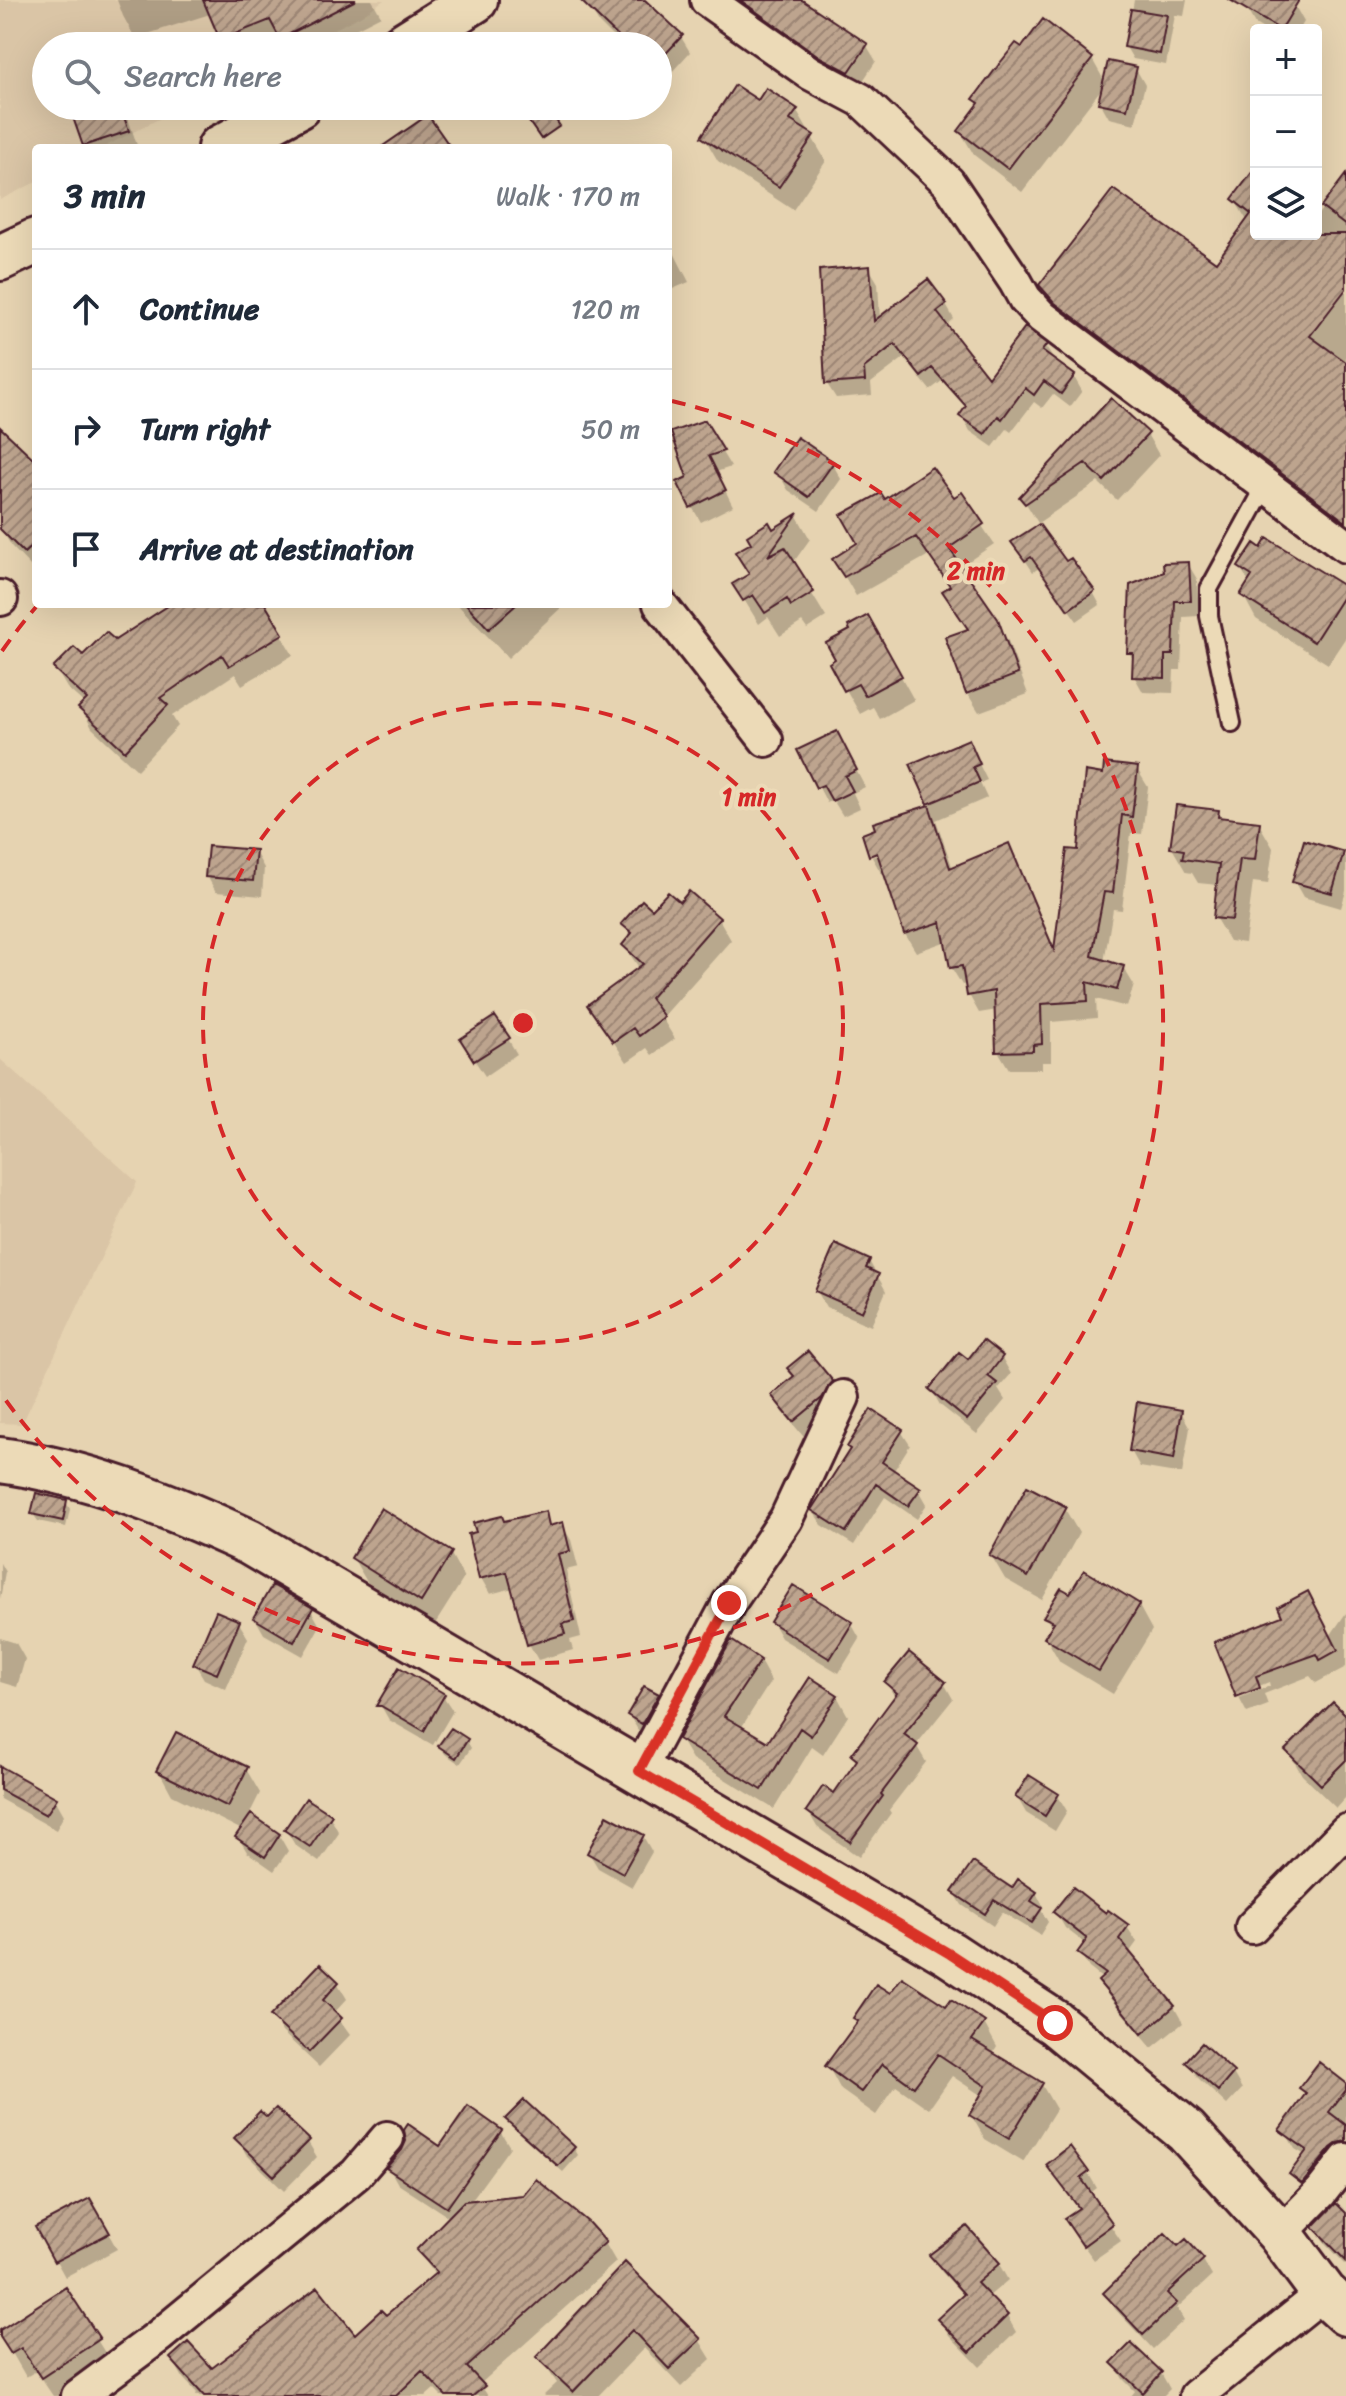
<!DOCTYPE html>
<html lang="en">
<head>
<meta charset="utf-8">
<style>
	:root { --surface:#fff; --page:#f2f2f3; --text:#1f2937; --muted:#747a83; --line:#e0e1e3 }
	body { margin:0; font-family:Sriracha,sans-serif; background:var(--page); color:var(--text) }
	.controls { position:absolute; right:24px; top:24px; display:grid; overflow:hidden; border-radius:8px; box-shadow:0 8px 32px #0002 }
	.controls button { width:72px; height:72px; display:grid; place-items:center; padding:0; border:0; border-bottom:2px solid var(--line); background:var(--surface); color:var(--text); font:40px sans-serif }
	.stop { position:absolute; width:24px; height:24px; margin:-18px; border:6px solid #d93025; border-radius:50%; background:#fff }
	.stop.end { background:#d93025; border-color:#fff; box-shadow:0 2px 8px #0008 }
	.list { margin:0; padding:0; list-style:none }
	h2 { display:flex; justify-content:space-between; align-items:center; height:104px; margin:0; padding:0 32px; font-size:34px }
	h2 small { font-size:26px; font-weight:400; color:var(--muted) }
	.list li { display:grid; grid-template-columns:52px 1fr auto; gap:24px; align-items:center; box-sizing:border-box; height:120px; padding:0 32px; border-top:2px solid var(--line) }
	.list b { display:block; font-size:30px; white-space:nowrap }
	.list em { font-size:26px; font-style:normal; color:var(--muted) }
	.icon { flex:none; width:44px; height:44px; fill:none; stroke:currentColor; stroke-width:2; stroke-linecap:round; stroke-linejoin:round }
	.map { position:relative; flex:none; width:1346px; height:2396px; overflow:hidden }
	.search { position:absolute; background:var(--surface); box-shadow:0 8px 32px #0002; left:32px; top:32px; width:640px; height:88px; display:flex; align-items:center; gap:20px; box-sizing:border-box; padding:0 28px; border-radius:44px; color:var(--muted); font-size:30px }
	.panel { position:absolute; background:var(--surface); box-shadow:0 8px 32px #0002; left:32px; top:144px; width:640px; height:464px; border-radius:8px }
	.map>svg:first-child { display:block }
	.built { fill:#dac5a6 }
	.shadow { fill:#0003 }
	.building { fill:url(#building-hatch); stroke:#4a1f2b; stroke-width:2 }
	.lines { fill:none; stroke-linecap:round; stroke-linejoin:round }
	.service-casing { stroke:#4a1f2b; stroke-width:22 }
	.minor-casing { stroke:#4a1f2b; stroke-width:38 }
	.secondary-casing { stroke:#4a1f2b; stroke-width:50 }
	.primary-casing { stroke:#4a1f2b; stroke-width:50 }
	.service { stroke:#ecdab7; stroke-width:16 }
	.minor { stroke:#ecdab7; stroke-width:32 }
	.secondary { stroke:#ecdab7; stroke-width:44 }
	.primary { stroke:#ecdab7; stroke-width:44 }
	.route { stroke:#d93025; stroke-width:10 }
	.ring { fill:none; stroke:#d62828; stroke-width:4; stroke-dasharray:14 10 }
	.centre { fill:#d62828; stroke:#ecdab7; stroke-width:4 }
	.ring-label { font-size:24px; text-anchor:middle; font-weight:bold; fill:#d62828; stroke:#ecdab7; stroke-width:8; stroke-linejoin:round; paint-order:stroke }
</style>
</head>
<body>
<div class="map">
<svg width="1346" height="2396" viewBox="0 0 1346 2396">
	<defs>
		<pattern id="building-hatch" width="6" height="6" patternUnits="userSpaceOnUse" patternTransform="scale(2)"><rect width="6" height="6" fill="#bda48e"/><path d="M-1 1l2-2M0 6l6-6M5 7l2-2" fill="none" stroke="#9c8574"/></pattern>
	</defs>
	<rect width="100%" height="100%" fill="#e6d3b1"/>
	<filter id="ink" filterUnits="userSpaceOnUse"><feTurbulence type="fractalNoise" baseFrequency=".0125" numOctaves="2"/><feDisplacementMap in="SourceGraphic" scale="16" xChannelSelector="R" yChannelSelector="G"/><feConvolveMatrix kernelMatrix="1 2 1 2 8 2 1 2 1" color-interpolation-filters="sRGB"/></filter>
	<g filter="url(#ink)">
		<path class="built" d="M0,0H384L362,15L302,46H46V106H184L102,148H36V182L0,200Z
			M0,1059L137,1182L22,1424L0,1423Z"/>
		<path class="shadow" d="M117,0H372L381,16L322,46H286L283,41L272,46H225L210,14L135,38L123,16Z
			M598,0H642L681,37L690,52L661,84L658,81V46H622L599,23L590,8Z
			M726,0H799L867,46L876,61L859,87Z
			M1134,0H1187L1184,16L1175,15L1166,65L1133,59L1126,47Z
			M1251,0H1285L1295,6L1304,22L1299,30H1265L1255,24L1246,8Z
			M94,37L99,46H68Z
			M1092,59L1105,82L1136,69L1145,85L1135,124L1109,118L1100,102L1105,84L1022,192L974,155L960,131L979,106L976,99Z
			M759,103L796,110L826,161L793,210L718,161L704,137Z
			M71,106H124L138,148H87Z
			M1346,177V534L1057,312L1041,285L1217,264L1248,222L1234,199L1256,191V234H1316V217Z
			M670,245L689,282L668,291V246Z
			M869,268L878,283L880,319L946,305L954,319L946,326L988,380L1045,346L1054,360L1074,377L1082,391L1070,407L1053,394L1042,408L1034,402L1011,432L1007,429L993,447L970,431L962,416L967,409L942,381L930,390L904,358L871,383L872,395L836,398L827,384Z
			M1111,401L1147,434L1159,455L1117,500L1098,482L1038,523L1022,497Z
			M704,423L731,467L716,472L733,506L701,522L692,507L689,478Z
			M0,445L36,464V572L12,547L0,527Z
			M832,463L841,479L819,511L788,490L779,474Z
			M961,494L994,544L960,567L1008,641L1028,694L979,712L967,693L969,630L945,592L951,587L929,555L856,596L835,560L860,544L884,502L953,500Z
			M797,516L810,539L793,563L826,617L807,629L802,622L780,636L768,617L759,624L735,585L751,575L773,531Z
			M1014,543L1066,564L1093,592L1100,605L1077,621L1039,568L1033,572Z
			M1188,564L1197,579L1199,616L1183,617L1181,670H1174L1173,693L1143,692L1134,676L1135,663L1129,652Z
			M1240,567L1346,590V637L1328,664L1256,619L1243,595L1250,584Z
			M175,604H263L293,655L242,685L235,674L172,716L178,726L137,770L92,728L81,708L85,704L67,688L56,669L115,643Z
			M457,604H565L508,658Z
			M868,617L914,700L880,719L873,707L860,714L831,663L837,660L852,631Z
			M968,742L987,780L980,783L987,798L936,820L953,869L1008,846L1018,863L1056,952L1080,852L1104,776L1137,769L1148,787L1142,834L1131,833L1122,910L1113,909L1104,962L1123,967L1134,985L1127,1007L1096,999L1097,1018L1051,1022V1062H1042V1069H1009L998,1051L997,1010L979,1013L969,995L967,984L962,985L951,967L947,941L916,952L905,934L885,872L881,873L872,857L887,852L871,853V856L864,835L878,831L875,824L931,806L913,765Z
			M845,749L865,787L853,793L860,808L843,816L833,800L827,803L800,751Z
			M1218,812L1222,820L1259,824L1273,848L1268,884L1253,882L1245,943L1229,941L1215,917L1218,885L1198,883L1192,873L1186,872L1172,848Z
			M255,852L264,868L262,896L216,892L207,876Z
			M1343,854L1346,859V891L1341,908L1303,897L1294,881Z
			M680,905L719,919L731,940L662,1018L675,1039L652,1055L647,1048L627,1062L589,1005L640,969L624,946L631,937L624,924L653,912Z
			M508,1039L517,1054L485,1076L471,1055Z
			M869,1261L886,1291L871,1326L826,1307L817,1291Z
			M984,1343L1002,1358L1011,1374L998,1389L1005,1400L977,1434L940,1405L931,1389L968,1362Z
			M790,1369L832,1382L841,1398L830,1414L803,1436L782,1411L774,1395L795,1378Z
			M1181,1412L1190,1428L1182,1474L1140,1467L1131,1451Z
			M901,1431L910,1445L893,1472L919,1490L927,1504L917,1519L885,1497L854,1545L822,1525L813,1511Z
			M66,1502L70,1509L66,1527L38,1521L33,1514Z
			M1065,1509L1079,1533L1042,1600L1005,1579L991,1555Z
			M545,1513L552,1527L562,1525L571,1540L578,1567L566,1570L581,1637L570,1640L573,1650L538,1660L529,1644L513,1588L490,1594L481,1578L504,1523Z
			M451,1554L464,1578L435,1624L367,1582L353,1558Z
			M0,1563L5,1572L0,1599Z
			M1071,1596L1139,1606L1152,1630L1113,1694L1060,1662L1046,1638L1052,1628L1046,1617Z
			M311,1610L320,1626L303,1656L264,1634L255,1618Z
			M1346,1613V1667L1316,1683L1310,1676L1264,1694L1268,1705L1247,1713L1239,1698L1270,1686L1269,1682L1237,1695L1217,1643L1330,1636Z
			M772,1622L851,1623L860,1639L839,1673L781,1638Z
			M239,1623L248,1638L226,1689L204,1679L195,1664Z
			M0,1638L16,1643L25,1659L17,1687L0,1682Z
			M760,1661L771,1681L741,1728L768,1744L837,1696L848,1716L823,1755L812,1747L774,1809L692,1759L680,1739Z
			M886,1682L944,1683L953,1699L916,1745L926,1762L889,1810L891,1813L859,1857L817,1827L808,1811L834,1796L857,1763L853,1755L896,1699Z
			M443,1696L453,1711L433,1745L389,1720L380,1704Z
			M657,1696L666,1712L652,1739L638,1730L629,1715Z
			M1346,1717V1797L1336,1808L1302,1775L1288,1751Z
			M467,1741L471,1748L460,1764L445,1754L441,1746Z
			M0,1769L55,1799L64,1815L56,1830L0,1799Z
			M246,1769L260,1793L249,1815L279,1835L288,1851L274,1871L247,1852L238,1837L242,1830L172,1795L159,1771Z
			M1058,1796L1067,1811L1055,1831L1026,1813L1017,1797Z
			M330,1817L339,1833L319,1862L295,1845L286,1830Z
			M643,1836L652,1852L632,1887L598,1868L589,1853Z
			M1013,1891L1036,1893L1043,1906L1041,1910L1048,1922L1040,1935L1002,1912L993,1926L962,1905L955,1893Z
			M1056,1912L1106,1916L1127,1927L1137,1942L1129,1953L1174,2007L1183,2023L1152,2048L1109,1997L1100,1981L1103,1979L1089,1968L1080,1953L1086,1944L1065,1928Z
			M320,1967L338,1984L347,1999L334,2013L350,2035L319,2067L282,2032L273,2016Z
			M891,1996L946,2008L984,2023L997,2047L992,2055L1042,2085L1056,2109L1023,2162L985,2139L971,2115L982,2096L952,2076L929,2109L896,2086L876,2115L841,2090L828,2066L858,2023L855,2018Z
			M1202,2046L1233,2073L1242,2089L1227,2105L1197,2077L1188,2062Z
			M1346,2085V2169L1339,2175L1295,2149L1283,2128L1305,2096L1301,2088Z
			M508,2120L574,2148L578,2155L563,2172L512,2127Z
			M500,2131L510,2147L470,2202L605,2243L616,2262L480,2384L488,2396H441L434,2389L426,2396H196L197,2393L183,2378L172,2358L212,2371L355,2336L386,2318L436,2276L418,2251L450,2218L398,2184L389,2168L440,2148Z
			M237,2138L308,2142L317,2157L284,2191L246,2154Z
			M1048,2166L1088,2173L1097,2188L1089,2194L1121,2241L1094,2260L1075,2234L1079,2210Z
			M90,2200L117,2249L65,2277L38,2228Z
			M1346,2216V2265L1325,2243L1316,2227Z
			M967,2229L999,2264L1008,2280L988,2297L1007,2316L1016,2332L980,2367L949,2335L940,2319L964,2296L941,2271L932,2256Z
			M1178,2249L1203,2260L1212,2276L1177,2308L1184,2320L1153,2349L1115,2309L1106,2294Z
			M625,2264L700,2341L711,2359L681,2387L644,2348L598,2396H543L557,2383L539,2357Z
			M66,2290L112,2364L63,2396H53L36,2371L26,2377L0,2332Z
			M1114,2364L1161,2373L1170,2389L1163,2396H1131L1135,2391L1123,2379Z"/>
		<path class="building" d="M203,0H356L280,39L270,20L220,40Z
			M580,0H645L683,35L658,62V46H628Z
			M740,0H802L868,44L849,72L820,57Z
			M1230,0H1299L1281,30Z
			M1131,9L1167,15L1160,54L1124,47Z
			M1043,19L1093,58L1008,169L958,131L979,103L973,99L1000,63L1016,43L1022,47Z
			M1108,61L1137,67L1127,109L1098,103Z
			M735,85L758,100L766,88L798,109L790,120L814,135L779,187L701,137Z
			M69,106H120L129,131L83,146Z
			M518,106H546L560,126L541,139Z
			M428,115L451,148H380Z
			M1256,167V234H1346V289L1310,336L1346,362V522L1055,303L1039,285L1113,189L1216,262L1251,214L1232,199Z
			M1346,174V226L1321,207Z
			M870,266L874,321L928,279L947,304L937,312L988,377L1025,327L1047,344L1042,351L1075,375L1061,394L1044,381L1034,395L1025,388L1002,419L998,416L985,434L959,416L966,406L932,368L921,377L895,344L864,368L865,381L825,384L819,270Z
			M1111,398L1149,433L1104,481L1085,463L1025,504L1019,497Z
			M705,420L724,451L709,456L726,490L690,508L677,482L687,477L671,432Z
			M0,427L36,461V542L24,553L0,529Z
			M797,437L834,462L809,497L773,472Z
			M932,467L954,497L962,492L984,524L949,548L998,619L1018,674L966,694L945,637L968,629L942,591L950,586L916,537L844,577L832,559L857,543L841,515L881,493L885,499Z
			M798,513L768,556L785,547L814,592L791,606L787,599L765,613L753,595L743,601L732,584L749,574L735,552L751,543L747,536L769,522L773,529Z
			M1039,524L1066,561L1071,558L1095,591L1068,610L1031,557L1025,561L1011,542Z
			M1267,538L1346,587V592L1314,642L1240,595L1252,576L1238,567L1254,543L1261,548Z
			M1189,562L1191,601H1175L1173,655H1165V678L1132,677L1133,653H1127L1130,585L1164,572L1163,563Z
			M171,604H265L283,634L229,666L222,655L160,698L168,705L125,751L78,708L87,699L53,668L74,647L83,655L106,632L115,640Z
			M466,604H517L489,629Z
			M868,615L902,676L865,696L858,684L844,691L829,663L835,659L826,643L850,630L848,626Z
			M837,731L857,770L845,776L853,791L832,801L823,785L816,788L797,750Z
			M969,739L980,764L973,767L980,782L928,804L910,764Z
			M1104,763L1138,767L1132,817L1122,815L1113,893L1104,892L1092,956L1124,966L1117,990L1087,982L1088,1001L1041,1004L1042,1044L1033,1045V1051L996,1052L994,991L967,996L962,966L950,968L941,922L904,934L877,853L869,856L862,834L875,829L873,823L929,805L950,868L1009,843L1054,950L1067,849L1078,850L1085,771L1103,774Z
			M1176,805L1219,810L1218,817L1260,822L1255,860L1240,859L1232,920L1213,918L1219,864L1182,859L1184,850L1170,848Z
			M1304,840L1344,852L1332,893L1292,882Z
			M208,846L256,850L253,881L205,877Z
			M689,891L720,918L650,998L664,1017L639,1036L633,1028L613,1042L587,1005L643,964L622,945L632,933L621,924L642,900L652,909L668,892L680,902Z
			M495,1016L510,1038L474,1061L460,1039Z
			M835,1244L870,1260L866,1268L879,1274L862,1312L815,1291Z
			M983,1340L1003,1356L988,1376L997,1383L967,1420L929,1389L959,1352L968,1359Z
			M808,1351L833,1381L822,1398L793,1422L771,1395L794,1376L787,1368Z
			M1137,1402L1182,1410L1174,1459L1129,1451Z
			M871,1409L903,1430L882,1462L921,1488L908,1506L876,1484L846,1532L811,1510L850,1449L847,1447Z
			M1027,1486L1067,1507L1028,1577L989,1555Z
			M36,1493L67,1500L63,1521L31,1514Z
			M381,1508L452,1552L421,1602L351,1558Z
			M546,1511L549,1526L563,1522L570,1551L558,1554L574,1621L562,1624L565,1634L527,1645L507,1572L479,1579L468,1534L476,1532L473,1523L502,1516L504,1521Z
			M1084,1570L1140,1604L1099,1671L1044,1638L1054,1622L1043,1617L1061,1588L1070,1593Z
			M272,1585L313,1608L294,1642L253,1618Z
			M793,1585L853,1622L830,1659L770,1622Z
			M1308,1591L1338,1650L1320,1660L1317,1654L1256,1676L1260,1688L1236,1697L1214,1642L1282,1616L1278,1607Z
			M216,1611L240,1621L217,1674L193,1664Z
			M731,1640L761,1660L724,1716L768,1742L810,1677L838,1695L811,1736L800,1728L762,1790L678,1739Z
			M909,1652L946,1682L904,1734L918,1745L881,1794L883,1796L850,1842L806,1811L823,1786L834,1793L857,1760L851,1755L897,1693L884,1682Z
			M399,1667L445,1694L424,1731L381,1706H376Z
			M644,1686L659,1694L642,1724L627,1715Z
			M1333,1702L1346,1715V1760L1321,1785L1285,1750Z
			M451,1728L468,1739L456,1758L438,1746Z
			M176,1732L248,1767L228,1807L156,1771Z
			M0,1766L57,1798L46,1815L0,1790Z
			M1029,1775L1059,1794L1045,1816L1015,1797Z
			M306,1798L332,1815L310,1847L284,1830Z
			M251,1814L280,1834L265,1857L235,1837Z
			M607,1815L644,1835L623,1873L587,1853Z
			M973,1862L1012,1888L1018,1879L1037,1892L1031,1901L1042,1908L1032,1923L994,1900L985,1914L952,1892Z
			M1073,1887L1106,1913L1108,1910L1129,1925L1119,1939L1175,2006L1142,2034L1098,1981L1106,1974L1077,1953L1087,1939L1053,1912Z
			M320,1964L339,1982L323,2000L342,2018L309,2052L270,2016Z
			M902,1977L946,2006L951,1999L985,2022L972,2040L1043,2083L1009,2139L969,2115L986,2086L938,2054L914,2087L882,2064L861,2092L825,2066L858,2021L853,2018L876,1984L890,1993Z
			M1202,2043L1234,2072L1218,2091L1185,2062Z
			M1319,2062L1346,2083V2090L1329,2112L1346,2125V2141L1338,2143L1331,2148L1302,2184L1289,2174L1307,2150L1279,2130L1306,2093L1299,2088Z
			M524,2100L575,2147L558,2166L505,2119Z
			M468,2106L502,2130L447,2208L386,2168L402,2150L406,2141L404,2130L408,2124L440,2146Z
			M276,2108L310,2140L274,2176L234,2138L260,2111L267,2117Z
			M1070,2146L1089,2172L1081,2178L1113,2224L1083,2246L1064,2218L1079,2208L1046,2165Z
			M536,2179L588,2222L606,2242L467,2367L485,2386L473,2396H446L422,2371L396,2396H204L170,2358L188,2342L212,2368L318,2287L355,2334L381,2310L386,2315L437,2272L416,2250L464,2201L523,2195Z
			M90,2198L110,2233L54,2262L35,2227Z
			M1336,2203L1346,2213V2261L1313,2227Z
			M967,2226L1000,2263L977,2283L1008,2315L970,2352L937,2319L964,2294L929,2255Z
			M1165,2233L1178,2246L1186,2239L1204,2259L1167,2293L1177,2303L1143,2335L1103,2293Z
			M625,2262L701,2339L669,2369L632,2330L573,2392L536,2357Z
			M66,2287L100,2339L41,2378L21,2348L11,2354L0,2337V2330Z
			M1131,2343L1162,2372L1143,2393L1111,2363Z"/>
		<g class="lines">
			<defs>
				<path id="service" d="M1232,723L1209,616V589L1266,485"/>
				<path id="minor" d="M707,0L810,73L861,100L948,182L1015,281L1025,299L1042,317L1346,546
					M0,597L1,599
					M660,604L766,740
					M639,1771L729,1603L786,1519L843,1397
					M1252,1927L1346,1831
					M1280,2234L1321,2192L1346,2160
					M78,2396L159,2336L356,2174L387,2138
					M1196,2396L1324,2293"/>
				<path id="secondary" d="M0,1460C88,1472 169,1505 249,1542L950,1954L1055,2023L1186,2131L1280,2234L1324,2293L1346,2313"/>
				<path id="primary" d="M402,46L475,0
					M220,148L298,106
					M0,258L36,241"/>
			</defs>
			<use href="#service" class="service-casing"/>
			<use href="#minor" class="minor-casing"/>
			<use href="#secondary" class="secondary-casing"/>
			<use href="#primary" class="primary-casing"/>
			<use href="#service" class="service"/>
			<use href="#minor" class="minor"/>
			<use href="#secondary" class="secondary"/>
			<use href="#primary" class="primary"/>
		</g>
	</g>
	<g class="lines" filter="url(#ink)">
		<path class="route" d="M729,1603L639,1771L950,1954L1055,2023"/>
	</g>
	<g class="ring">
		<circle cx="523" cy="1023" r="320"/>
		<path d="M2 651A640 640 0 0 1 36 607M672 401A640 640 0 1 1 2 1395"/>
	</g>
	<circle cx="523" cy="1023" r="12" class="centre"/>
	<g class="ring-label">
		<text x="976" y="579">2 min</text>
		<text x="749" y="805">1 min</text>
	</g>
</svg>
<div class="controls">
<button>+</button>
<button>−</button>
<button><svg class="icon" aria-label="layers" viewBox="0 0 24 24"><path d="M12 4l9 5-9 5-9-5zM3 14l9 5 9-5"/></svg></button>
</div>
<div class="stop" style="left:1055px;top:2023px"></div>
<div class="stop end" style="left:729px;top:1603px"></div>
<div class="search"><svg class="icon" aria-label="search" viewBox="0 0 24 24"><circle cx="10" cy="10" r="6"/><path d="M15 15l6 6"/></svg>Search here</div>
<section class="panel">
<h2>3 min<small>Walk · 170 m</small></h2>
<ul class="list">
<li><svg class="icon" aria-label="ahead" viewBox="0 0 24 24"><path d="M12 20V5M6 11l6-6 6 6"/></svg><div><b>Continue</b></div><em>120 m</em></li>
<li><svg class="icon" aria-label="right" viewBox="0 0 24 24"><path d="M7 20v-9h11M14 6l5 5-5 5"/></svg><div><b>Turn right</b></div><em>50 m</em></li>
<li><svg class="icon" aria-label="arrive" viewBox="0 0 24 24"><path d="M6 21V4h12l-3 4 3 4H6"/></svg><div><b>Arrive at destination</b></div></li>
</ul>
</section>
</div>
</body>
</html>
